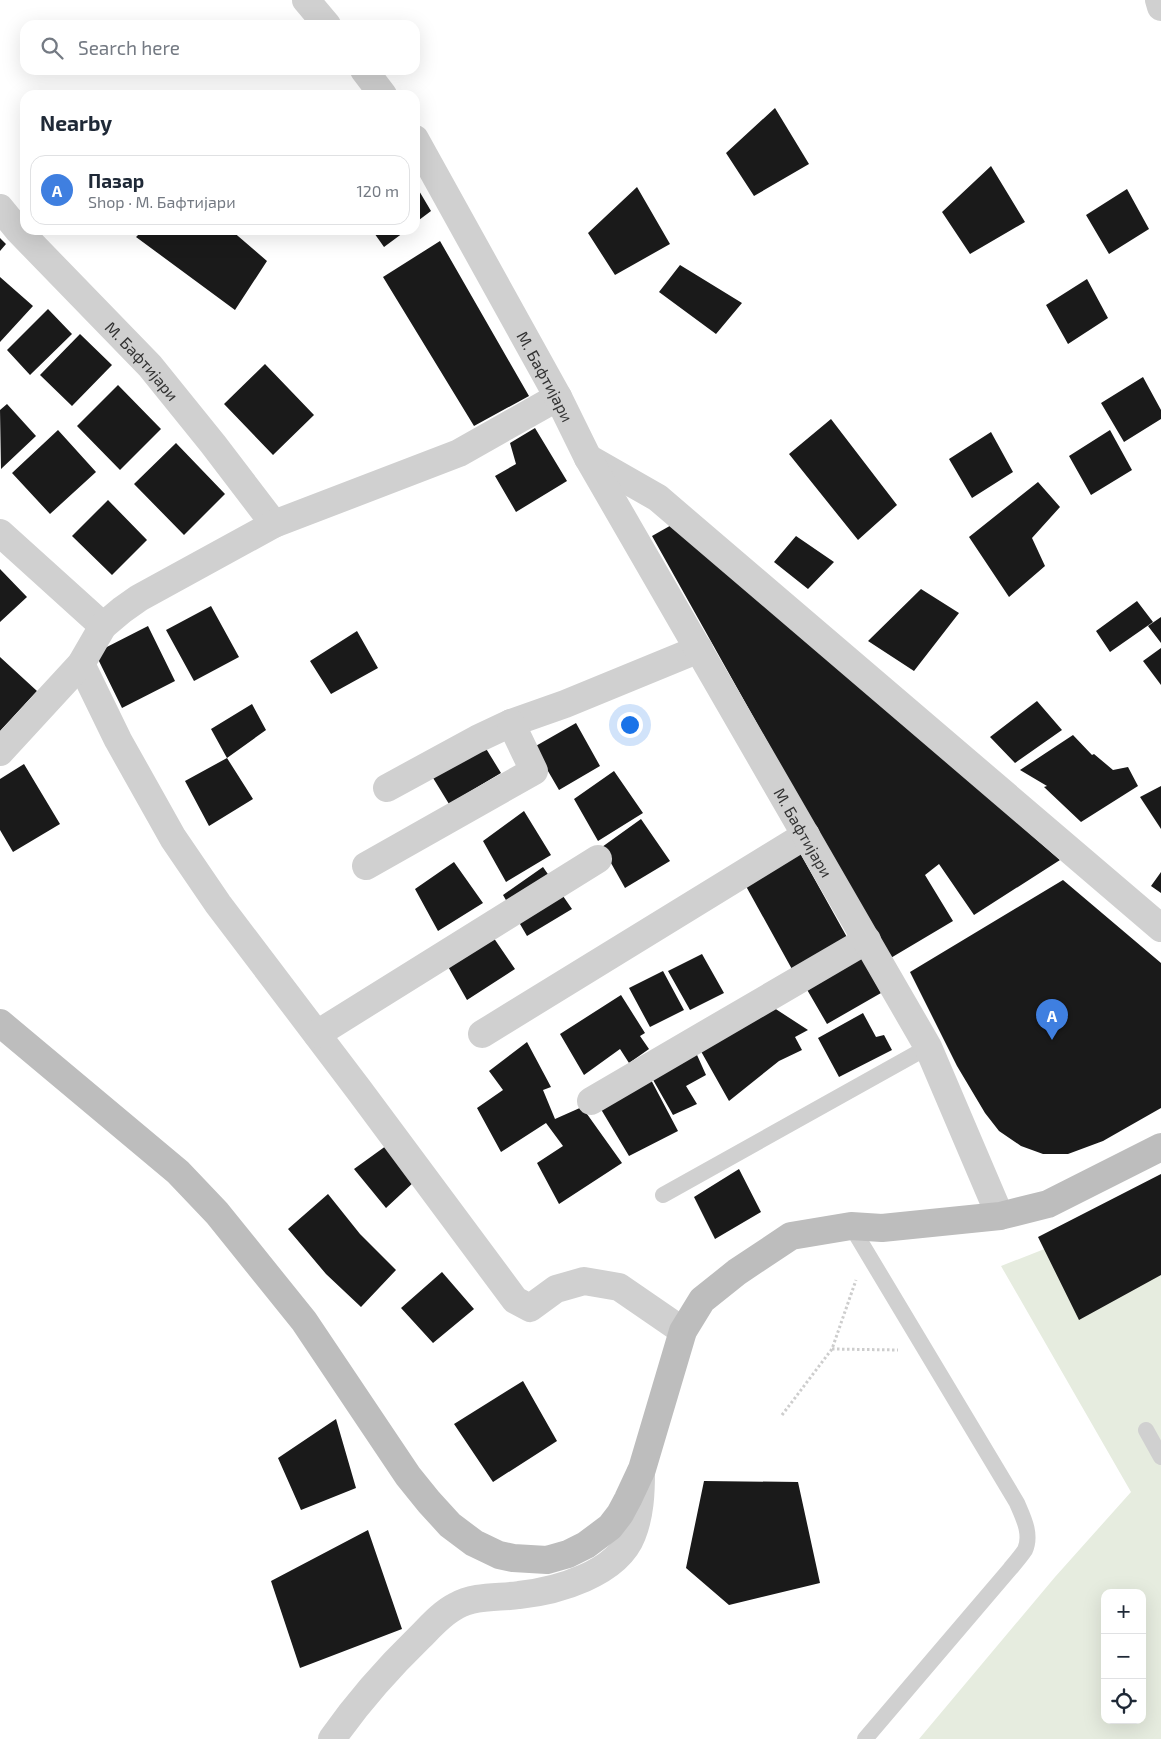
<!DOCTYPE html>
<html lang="en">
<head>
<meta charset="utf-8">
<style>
	:root { --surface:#fff; --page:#f2f2f3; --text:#1f2937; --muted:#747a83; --line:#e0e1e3; --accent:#db2777 }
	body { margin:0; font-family:"Exo 2",sans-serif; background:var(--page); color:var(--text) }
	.controls { position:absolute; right:15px; bottom:15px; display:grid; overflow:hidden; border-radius:10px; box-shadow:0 5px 20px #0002 }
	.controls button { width:45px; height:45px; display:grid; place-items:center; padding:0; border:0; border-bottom:1px solid var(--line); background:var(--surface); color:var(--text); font:25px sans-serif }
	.you { position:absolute; left:629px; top:724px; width:18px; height:18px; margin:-12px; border:4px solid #fff; border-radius:50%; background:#1a73e8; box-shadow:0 0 0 8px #1a73e833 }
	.badge { display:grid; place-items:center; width:32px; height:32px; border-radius:50%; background:var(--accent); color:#fff; font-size:16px; font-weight:700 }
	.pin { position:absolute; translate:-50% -41px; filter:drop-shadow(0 1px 2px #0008) }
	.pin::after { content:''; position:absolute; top:26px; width:18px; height:15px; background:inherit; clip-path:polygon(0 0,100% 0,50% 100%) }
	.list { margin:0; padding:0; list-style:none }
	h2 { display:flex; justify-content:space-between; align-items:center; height:65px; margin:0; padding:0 20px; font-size:21px }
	h2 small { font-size:16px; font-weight:400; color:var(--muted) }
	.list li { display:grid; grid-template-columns:32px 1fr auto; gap:15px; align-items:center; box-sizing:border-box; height:70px; margin:0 10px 10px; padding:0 10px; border:1px solid var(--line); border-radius:15px }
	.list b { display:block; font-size:19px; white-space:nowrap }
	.list p { margin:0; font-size:16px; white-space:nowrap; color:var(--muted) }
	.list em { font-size:16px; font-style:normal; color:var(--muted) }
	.icon { flex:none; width:28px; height:28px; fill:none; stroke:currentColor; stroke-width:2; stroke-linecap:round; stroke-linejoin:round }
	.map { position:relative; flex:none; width:1161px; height:1739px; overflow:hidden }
	.search { position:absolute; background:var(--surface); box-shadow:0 5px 20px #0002; left:20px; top:20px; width:400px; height:55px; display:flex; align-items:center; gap:12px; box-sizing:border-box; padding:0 18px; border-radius:15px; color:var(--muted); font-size:19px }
	.panel { position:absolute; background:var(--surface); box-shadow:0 5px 20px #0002; left:20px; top:90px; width:400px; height:145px; border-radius:15px }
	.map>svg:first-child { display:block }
	.green { fill:#e6ecdf; fill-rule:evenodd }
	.building { fill:#1a1a1a }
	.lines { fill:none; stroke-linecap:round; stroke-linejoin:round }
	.path { stroke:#cdcdcd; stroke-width:3; stroke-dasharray:2.5 2.5; stroke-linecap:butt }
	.service { stroke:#d0d0d0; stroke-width:16 }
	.minor { stroke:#d0d0d0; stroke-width:28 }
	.tertiary { stroke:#d0d0d0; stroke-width:28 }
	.secondary { stroke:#bdbdbd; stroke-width:28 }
	.labels { text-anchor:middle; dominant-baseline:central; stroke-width:5; stroke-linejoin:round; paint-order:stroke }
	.street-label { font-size:16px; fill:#333; stroke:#fff }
</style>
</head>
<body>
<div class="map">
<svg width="1161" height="1739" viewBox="0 0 1161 1739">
	<rect width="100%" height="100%" fill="#fff"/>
	<path class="green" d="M1161,1192V1739H919L1055,1577L1131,1492L1001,1266L1047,1248ZM1105,1593H1142V1720H1105Z"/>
	<path class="building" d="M775,108L809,164L754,196L726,153Z
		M991,166L1025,222L970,254L942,212Z
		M415,184L431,211L415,223Z
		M637,187L670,244L615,275L588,233Z
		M1127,189L1149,229L1109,254L1086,215Z
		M143,230H231L267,261L235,310L136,237Z
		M372,230H407L384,247Z
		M0,238L6,244L0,251Z
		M440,241L529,396L474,426L383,277Z
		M680,265L742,303L716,334L659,292Z
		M0,277L33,306L0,342Z
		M1087,279L1108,318L1068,344L1046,305Z
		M48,309L72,334L30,375L7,350Z
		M80,334L112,365L72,406L40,375Z
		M265,364L314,415L273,455L224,404Z
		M1143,377L1161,410V419L1124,442L1101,403Z
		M118,385L161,429L120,470L77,426Z
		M7,404L36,436L1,469L0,410Z
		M831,419L897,505L858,540L789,454Z
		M535,428L567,481L516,512L495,476L516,464L510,443Z
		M58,430L96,472L50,514L12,473Z
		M1110,430L1132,470L1091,495L1069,456Z
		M991,432L1013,472L972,498L949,459Z
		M176,443L225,494L184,535L134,484Z
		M1038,482L1060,507L1032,538L1045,566L1009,597L969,537Z
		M108,500L147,540L112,575L72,536Z
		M675,523L1060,860L974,915L939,864L925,875L953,921L889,959L652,536Z
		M796,536L834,562L808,589L774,562Z
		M0,569L27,597L0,622Z
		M921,589L959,613L914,671L868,641Z
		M1137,601L1153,622L1110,652L1096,631Z
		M211,606L239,657L194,681L166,630Z
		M1161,617V643L1148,626Z
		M148,626L175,681L122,708L95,653Z
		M357,631L378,668L331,694L310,661Z
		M1161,648V685L1143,661Z
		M0,657L37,691L0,731Z
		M1037,701L1062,730L1015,763L990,737Z
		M252,704L266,730L227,758L211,729Z
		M576,723L600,766L559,790L534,747Z
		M1073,735L1092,755L1094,754L1113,770L1128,767L1138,786L1081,822L1044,787L1047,786L1020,770Z
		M482,742L501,773L449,804L430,773Z
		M227,758L253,799L209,826L185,781Z
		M24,764L60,824L13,852L0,830V779Z
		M614,771L643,813L598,841L574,799Z
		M1161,786V829L1140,797Z
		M524,811L551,855L506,882L483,841Z
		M641,819L670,861L625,888L602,847Z
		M795,844L848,939L793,971L742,879Z
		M454,862L483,903L438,931L415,889Z
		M543,867L572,909L527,936L503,895Z
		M1161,872V893L1151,886Z
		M1063,880L1161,963V1108L1103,1141L1068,1154H1043L1021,1146L999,1131L985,1113L957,1066L910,972Z
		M487,928L515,969L467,1000L442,956Z
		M857,948L881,993L827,1024L802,981Z
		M702,954L724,993L690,1010L668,971Z
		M663,971L684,1010L650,1027L629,988Z
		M621,995L645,1033L640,1036L649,1049L629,1063L620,1049L584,1075L560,1034Z
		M768,1004L808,1030L795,1037L802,1050L779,1061L729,1101L698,1046Z
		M863,1013L876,1037L884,1035L892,1050L839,1077L818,1038Z
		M527,1042L551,1087L543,1090L555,1119L582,1107L622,1163L559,1204L537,1163L563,1146L546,1123L501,1152L477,1108L503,1090L489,1071Z
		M693,1046L706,1075L686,1086L697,1104L673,1115L648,1071Z
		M649,1076L678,1131L629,1156L599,1106Z
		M390,1143L415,1181L386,1208L354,1169Z
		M739,1169L761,1212L715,1239L694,1197Z
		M1161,1174V1275L1079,1320L1038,1237Z
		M328,1194L360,1234L396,1270L361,1307L326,1274L288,1229Z
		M442,1272L474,1309L433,1343L401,1308Z
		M523,1381L557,1441L493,1482L454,1424Z
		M336,1419L356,1488L301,1510L278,1458Z
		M704,1481L798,1482L820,1583L729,1605L686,1568Z
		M368,1530L402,1629L300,1668L271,1581Z"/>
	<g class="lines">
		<path class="path" d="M832,1349L898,1350
			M782,1415L832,1349L856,1280"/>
		<path class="service" d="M663,1195L928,1047
			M851,1226L1017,1503C1023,1517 1032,1534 1025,1550C1021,1556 1015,1563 1010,1569L865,1739
			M1146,1430L1161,1457"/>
		<g class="minor">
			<path d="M1159,0L1161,7"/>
			<path id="s1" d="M0,208L18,230L150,366L213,444L274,524"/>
			<path d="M588,458L658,498L1161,928"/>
			<path d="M0,533L103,626"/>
			<path d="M81,664L118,740L173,838L218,904L359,1090L515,1300L530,1308L556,1289L584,1281L619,1287L683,1331"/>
			<path d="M0,752L81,664L103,626L122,610L139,598L274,524L459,453L558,397"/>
			<path d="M387,788L477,739L511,723L565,704L699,649"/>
			<path d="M366,866L534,771L511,723"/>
			<path d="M317,1034L598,859"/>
			<path d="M482,1034L806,835"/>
			<path d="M591,1101L867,940"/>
			<path d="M332,1739C358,1702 386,1670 419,1638C430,1627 442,1613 456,1606C475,1595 499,1598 519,1595C557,1591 617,1574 632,1535C640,1515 641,1493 641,1472"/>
		</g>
		<g class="tertiary">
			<path d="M306,0L327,25"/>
			<path d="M364,70L383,95"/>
			<path id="s2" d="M415,139L558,397L588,458L928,1047L1000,1216"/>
		</g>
		<path class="secondary" d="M0,1023L178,1172L217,1213L304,1321L408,1476L429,1502L450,1525L474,1543L499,1555L513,1558L547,1560L568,1554L586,1545L610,1527L620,1514L628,1499L642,1469L683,1331L702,1300L737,1272L791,1236L851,1226L882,1228L1000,1216L1048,1204L1161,1147"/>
	</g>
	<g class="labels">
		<g class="street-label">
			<text stroke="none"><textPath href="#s1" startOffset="209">М. Бафтијари</textPath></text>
			<text stroke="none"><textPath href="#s2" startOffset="271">М. Бафтијари</textPath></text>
			<text stroke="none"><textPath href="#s2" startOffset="795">М. Бафтијари</textPath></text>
		</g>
	</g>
</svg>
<div class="controls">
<button>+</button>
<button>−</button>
<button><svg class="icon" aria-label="locate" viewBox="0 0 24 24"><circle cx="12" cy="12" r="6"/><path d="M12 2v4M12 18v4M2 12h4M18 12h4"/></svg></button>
</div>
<div class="you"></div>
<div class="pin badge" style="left:1052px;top:1040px;background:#3f7fe0">A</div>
<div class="search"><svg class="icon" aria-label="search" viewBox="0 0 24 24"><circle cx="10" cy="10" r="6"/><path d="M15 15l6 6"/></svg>Search here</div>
<section class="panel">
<h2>Nearby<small></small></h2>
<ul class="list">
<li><span class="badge" style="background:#3f7fe0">A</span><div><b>Пазар</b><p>Shop · М. Бафтијари</p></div><em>120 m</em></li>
</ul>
</section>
</div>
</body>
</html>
